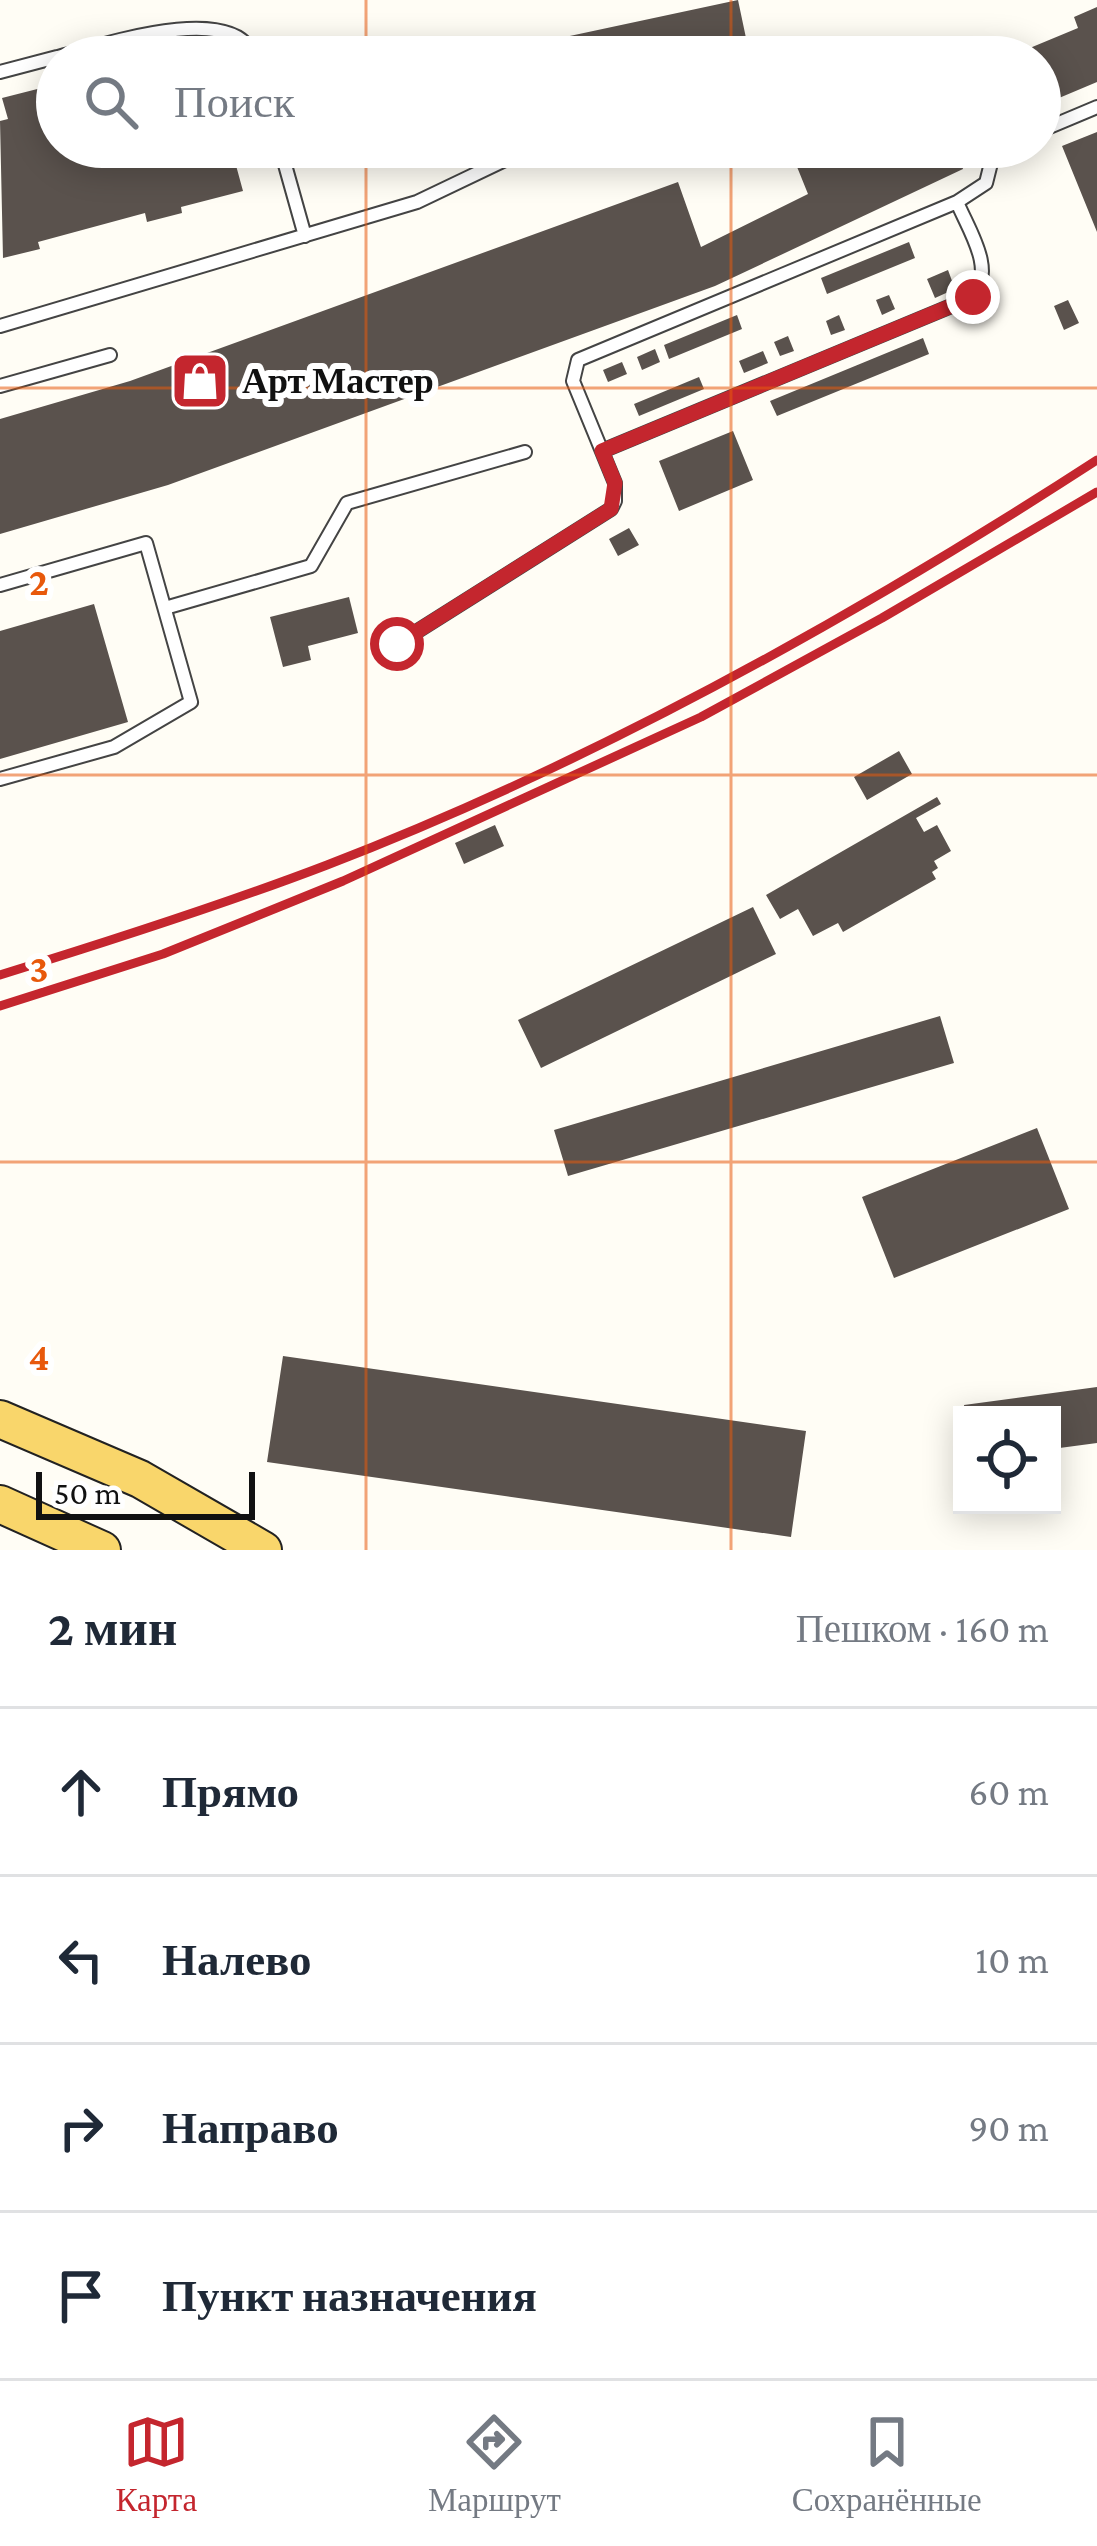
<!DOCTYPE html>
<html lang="ru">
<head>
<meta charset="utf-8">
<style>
	:root { --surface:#fff; --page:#f2f2f3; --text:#1f2937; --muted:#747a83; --line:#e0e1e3; --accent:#c4262e }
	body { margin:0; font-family:"Crimson Pro",serif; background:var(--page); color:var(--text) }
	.controls { position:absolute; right:36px; bottom:36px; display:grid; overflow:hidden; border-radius:0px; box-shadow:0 6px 30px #0003 }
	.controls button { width:108px; height:108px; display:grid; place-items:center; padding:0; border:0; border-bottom:3px solid var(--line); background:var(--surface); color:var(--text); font:60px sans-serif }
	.scale { position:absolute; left:36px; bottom:30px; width:219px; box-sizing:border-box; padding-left:12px; border:6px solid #111; border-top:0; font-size:33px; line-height:42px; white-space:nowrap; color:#111; -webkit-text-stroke:9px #fff; paint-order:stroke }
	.stop { position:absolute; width:36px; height:36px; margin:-27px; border:9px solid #c4262e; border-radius:50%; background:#fff }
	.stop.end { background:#c4262e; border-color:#fff; box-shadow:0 3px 12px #0008 }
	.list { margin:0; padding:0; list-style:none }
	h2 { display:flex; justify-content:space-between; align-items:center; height:156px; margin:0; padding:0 48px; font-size:51px }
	h2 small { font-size:39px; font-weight:400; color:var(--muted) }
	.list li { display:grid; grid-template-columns:78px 1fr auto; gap:36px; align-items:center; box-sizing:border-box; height:168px; padding:0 48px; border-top:3px solid var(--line) }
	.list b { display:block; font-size:45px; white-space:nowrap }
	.list em { font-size:39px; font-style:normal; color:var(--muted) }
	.icon { flex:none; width:66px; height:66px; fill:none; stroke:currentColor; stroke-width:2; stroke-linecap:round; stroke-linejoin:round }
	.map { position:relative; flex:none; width:1097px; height:1550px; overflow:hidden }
	.search { position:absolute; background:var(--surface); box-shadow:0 6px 30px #0003; left:36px; right:36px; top:36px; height:132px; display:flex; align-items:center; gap:30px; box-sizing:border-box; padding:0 42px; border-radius:66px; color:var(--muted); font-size:45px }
	.sheet { height:828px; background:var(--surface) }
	nav { display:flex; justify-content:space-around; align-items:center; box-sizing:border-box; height:168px; border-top:3px solid var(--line); background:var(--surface); font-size:33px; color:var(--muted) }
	nav a { display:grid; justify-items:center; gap:6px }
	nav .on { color:var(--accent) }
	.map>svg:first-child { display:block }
	.building { fill:#5a524d }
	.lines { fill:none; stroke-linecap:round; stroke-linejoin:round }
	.service-casing { stroke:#444; stroke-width:16 }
	.primary-casing { stroke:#222; stroke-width:40 }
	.service { stroke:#fff; stroke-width:12 }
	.primary { stroke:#f9d66b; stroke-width:36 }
	.rail { stroke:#c4262e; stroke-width:9 }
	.route { stroke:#c4262e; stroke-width:15 }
	.grid { fill:none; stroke:#e8590c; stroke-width:3; stroke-opacity:0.55 }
	.labels { text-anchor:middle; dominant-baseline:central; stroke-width:12; stroke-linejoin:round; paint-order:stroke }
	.poi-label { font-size:36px; font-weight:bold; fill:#111; stroke:#fff; text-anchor:start }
	.grid-label { font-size:39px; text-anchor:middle; font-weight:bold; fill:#e8590c; stroke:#fff; stroke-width:12; stroke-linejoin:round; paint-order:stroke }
</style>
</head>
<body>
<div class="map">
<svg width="1097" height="1550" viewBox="0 0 1097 1550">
	<rect width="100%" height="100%" fill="#fffdf5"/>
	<path class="building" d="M738,0L750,57H540L537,43Z
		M1097,7V82L1040,106V57H1008L1078,28L1074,17Z
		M205,45L208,57H164V56Z
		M57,84V147H231L243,191L181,207L182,213L147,222L145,213L38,242L40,249L3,258L0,121L8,119L2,98Z
		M1097,132V232L1062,146Z
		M303,147H363V149L307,163Z
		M789,147H957L963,169L715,286L168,485L0,534V419L130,381L678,182L701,247L808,194Z
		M909,242L915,258L827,294L821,278Z
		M948,270L955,289L935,298L927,279Z
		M889,295L895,309L882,315L876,300Z
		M1068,300L1079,323L1064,330L1054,306Z
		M737,315L742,329L669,359L664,345Z
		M839,315L845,330L831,335L826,321Z
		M788,336L794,351L780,356L774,342Z
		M923,338L929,354L777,416L770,401Z
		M655,349L660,362L642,370L637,357Z
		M763,351L768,363L744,373L739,361Z
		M622,362L627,374L608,382L603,370Z
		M699,377L704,389L639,416L634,404Z
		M733,431L753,480L679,511L659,461Z
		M629,528L639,545L618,556L609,539Z
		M349,597L358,633L308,646L311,660L283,667L270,617Z
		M94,604L128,722L0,759V631Z
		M899,751L912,774L867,800L854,777Z
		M937,797L941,804L916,818L924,832L937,825L951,851L934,861L938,868L932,872L936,879L843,932L838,923L813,936L798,909L780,919L766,895Z
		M495,825L504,846L464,864L455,843Z
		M753,907L776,954L541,1068L518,1020Z
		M940,1016L954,1063L568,1176L554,1130Z
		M1037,1128L1069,1209L894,1278L862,1197Z
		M283,1356L806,1431L791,1537L267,1462Z
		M1097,1387V1443L1052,1449V1415H965L964,1405Z"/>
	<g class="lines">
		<defs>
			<path id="service" d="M58,57C102,45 235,0 254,57
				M865,57C896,51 940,32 965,57
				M0,72L57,57
				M1040,131L1097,107
				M280,147L305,236
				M0,326L417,202L532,147
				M0,386L110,355
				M602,451L973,297C996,269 969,231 957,202
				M0,585L146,543L191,702L114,747L0,779
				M165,608L311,566L347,503L525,452
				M397,644L611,509L615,501V483L573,381L578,360L957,202L986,183L995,147"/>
			<path id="primary" d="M0,1419L140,1479L263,1550
				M0,1504L102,1550"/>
		</defs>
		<use href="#service" class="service-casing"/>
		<use href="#primary" class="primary-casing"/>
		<use href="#service" class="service"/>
		<use href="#primary" class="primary"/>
		<path class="rail" d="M0,975C110,941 220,906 327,865C597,761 855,617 1097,460
			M0,1006L163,954L343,881L701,717L882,618L1097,492"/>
	</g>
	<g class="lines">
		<path class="route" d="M397,644L611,509L615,483L602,451L973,297"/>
	</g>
	<path class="grid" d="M366,0V57M731,0V57M366,147V1550M731,147V1550M0,388H1097M0,775H1097M0,1162H1097"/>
	<defs>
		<symbol id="shop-square" viewBox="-11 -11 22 22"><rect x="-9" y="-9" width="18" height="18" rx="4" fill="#c4262e" stroke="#fff"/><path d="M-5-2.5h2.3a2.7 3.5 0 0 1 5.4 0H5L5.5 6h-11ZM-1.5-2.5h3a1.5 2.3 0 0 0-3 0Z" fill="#fff"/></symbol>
	</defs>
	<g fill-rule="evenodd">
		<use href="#shop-square" x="167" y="348" width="66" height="66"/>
	</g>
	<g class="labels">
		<g class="poi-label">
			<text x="242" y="381">Арт Мастер</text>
		</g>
	</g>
	<g class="grid-label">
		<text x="39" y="595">2</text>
		<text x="39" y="982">3</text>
		<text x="39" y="1370">4</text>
	</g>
</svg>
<div class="controls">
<button><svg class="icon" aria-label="locate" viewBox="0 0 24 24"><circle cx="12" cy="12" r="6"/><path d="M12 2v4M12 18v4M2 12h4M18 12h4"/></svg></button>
</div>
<div class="scale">50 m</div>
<div class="stop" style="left:397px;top:644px"></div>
<div class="stop end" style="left:973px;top:297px"></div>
<div class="search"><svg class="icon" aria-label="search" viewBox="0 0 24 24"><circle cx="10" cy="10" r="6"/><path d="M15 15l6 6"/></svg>Поиск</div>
</div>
<section class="sheet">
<h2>2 мин<small>Пешком · 160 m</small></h2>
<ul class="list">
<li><svg class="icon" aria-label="ahead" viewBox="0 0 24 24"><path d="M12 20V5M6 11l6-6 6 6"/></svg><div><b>Прямо</b></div><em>60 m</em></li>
<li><svg class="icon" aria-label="left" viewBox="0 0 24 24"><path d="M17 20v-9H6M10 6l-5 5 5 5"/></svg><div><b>Налево</b></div><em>10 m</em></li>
<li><svg class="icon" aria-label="right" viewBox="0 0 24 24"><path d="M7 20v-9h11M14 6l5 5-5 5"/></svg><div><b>Направо</b></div><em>90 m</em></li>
<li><svg class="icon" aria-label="arrive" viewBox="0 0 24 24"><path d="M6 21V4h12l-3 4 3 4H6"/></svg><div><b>Пункт назначения</b></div></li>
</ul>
</section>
<nav>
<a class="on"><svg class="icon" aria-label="map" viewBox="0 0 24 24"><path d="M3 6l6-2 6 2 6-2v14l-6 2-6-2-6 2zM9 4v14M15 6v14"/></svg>Карта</a>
<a><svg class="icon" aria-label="directions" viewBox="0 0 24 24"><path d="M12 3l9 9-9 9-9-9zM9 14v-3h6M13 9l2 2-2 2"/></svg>Маршрут</a>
<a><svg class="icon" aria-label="saved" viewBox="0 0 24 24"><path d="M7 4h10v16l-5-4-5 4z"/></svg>Сохранённые</a>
</nav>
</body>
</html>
